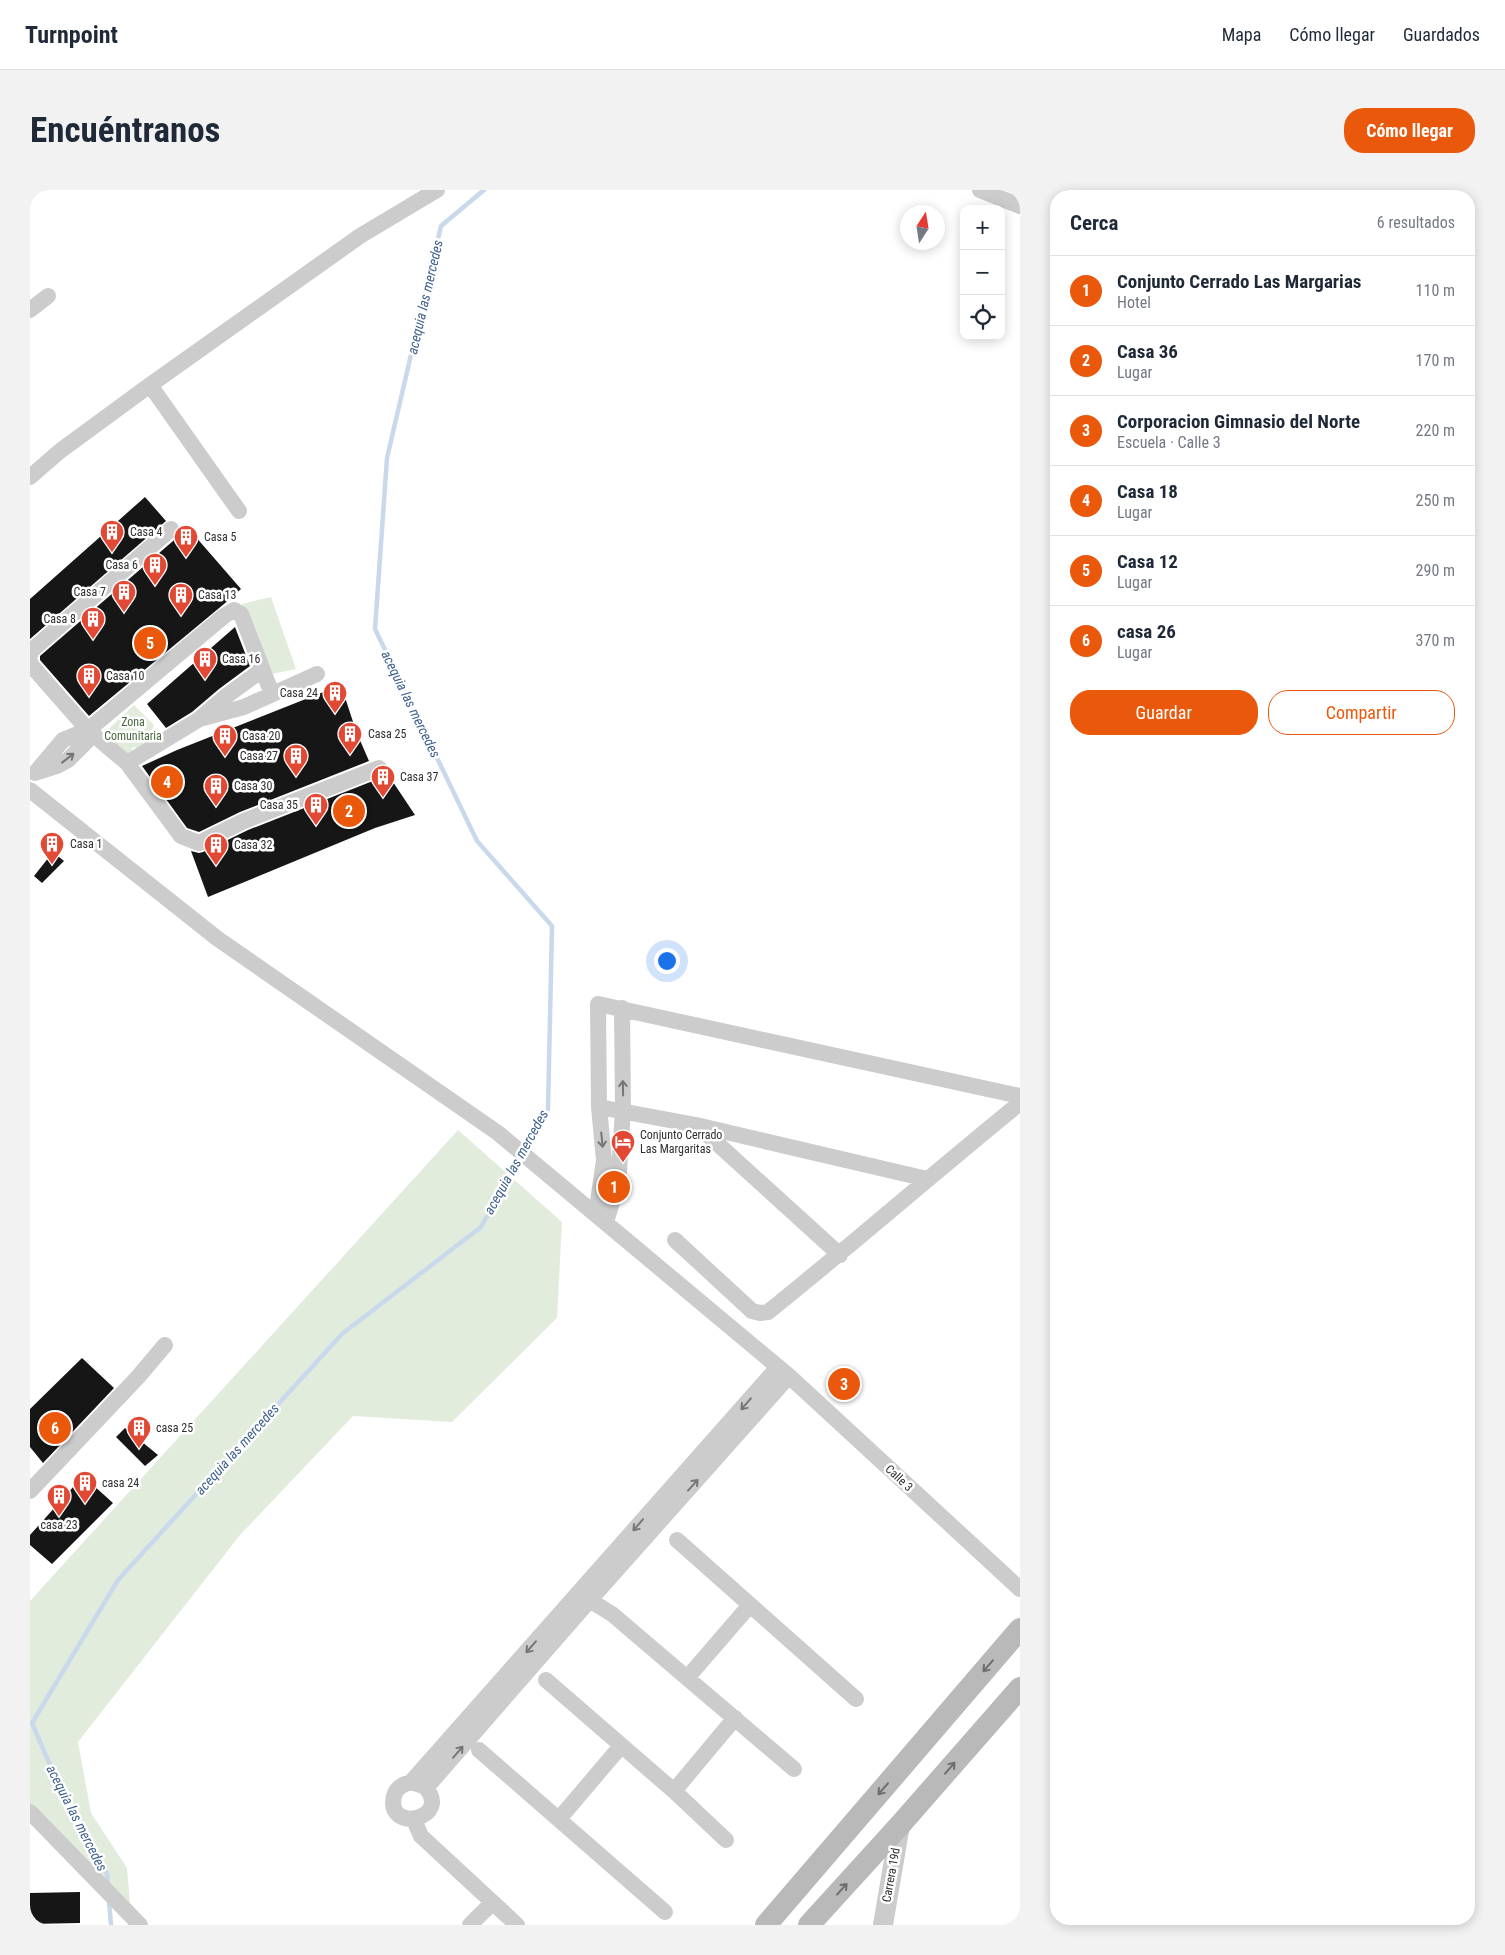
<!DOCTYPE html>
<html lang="es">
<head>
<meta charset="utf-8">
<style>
	:root { --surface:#fff; --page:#f2f2f3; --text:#1f2937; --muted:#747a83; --line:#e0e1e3; --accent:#ea580c }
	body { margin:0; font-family:"Roboto Condensed",sans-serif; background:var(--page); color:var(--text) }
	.controls { position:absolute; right:15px; top:15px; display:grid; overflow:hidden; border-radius:10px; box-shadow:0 2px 12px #0003 }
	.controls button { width:45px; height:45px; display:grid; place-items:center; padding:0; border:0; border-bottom:1px solid var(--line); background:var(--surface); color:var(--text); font:25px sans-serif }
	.compass { position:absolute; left:870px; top:15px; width:45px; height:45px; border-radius:50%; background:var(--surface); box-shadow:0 2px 12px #0003; rotate:12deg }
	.you { position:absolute; left:636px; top:770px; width:18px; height:18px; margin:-12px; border:4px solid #fff; border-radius:50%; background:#1a73e8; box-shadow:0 0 0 8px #1a73e833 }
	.badge { display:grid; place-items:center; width:32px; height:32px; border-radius:50%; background:var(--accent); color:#fff; font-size:16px; font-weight:700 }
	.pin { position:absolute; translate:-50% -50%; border:2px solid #fff; box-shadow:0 1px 5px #0006 }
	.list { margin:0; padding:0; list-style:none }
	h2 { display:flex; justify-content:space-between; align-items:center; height:65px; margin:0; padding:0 20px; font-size:21px }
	h2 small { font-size:16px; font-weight:400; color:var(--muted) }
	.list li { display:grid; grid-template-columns:32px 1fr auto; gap:15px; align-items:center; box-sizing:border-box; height:70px; padding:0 20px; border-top:1px solid var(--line) }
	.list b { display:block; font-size:19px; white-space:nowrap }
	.list p { margin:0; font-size:16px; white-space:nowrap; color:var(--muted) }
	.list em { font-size:16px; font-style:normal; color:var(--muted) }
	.actions { display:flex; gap:10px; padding:15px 20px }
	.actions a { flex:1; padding:11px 0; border:1px solid var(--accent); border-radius:20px; text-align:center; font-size:18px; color:var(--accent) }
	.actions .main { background:var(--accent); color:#fff }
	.icon { flex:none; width:28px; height:28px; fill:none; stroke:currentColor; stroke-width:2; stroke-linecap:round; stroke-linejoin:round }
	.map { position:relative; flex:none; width:990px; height:1735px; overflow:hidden; border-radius:20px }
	header { display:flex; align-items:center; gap:30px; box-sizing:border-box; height:70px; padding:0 25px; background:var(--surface); border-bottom:1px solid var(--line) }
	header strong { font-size:24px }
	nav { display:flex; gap:28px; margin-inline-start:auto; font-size:18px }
	.intro { display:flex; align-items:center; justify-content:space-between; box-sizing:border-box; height:120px; padding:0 30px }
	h1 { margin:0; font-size:35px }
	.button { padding:12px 22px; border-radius:20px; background:var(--accent); color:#fff; font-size:18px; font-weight:700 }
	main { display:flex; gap:30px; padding:0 30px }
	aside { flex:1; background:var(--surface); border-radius:20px; box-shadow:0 2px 12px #0003 }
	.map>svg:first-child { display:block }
	.green { fill:#e2ecdd }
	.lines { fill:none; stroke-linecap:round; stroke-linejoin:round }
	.stream { stroke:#c9d8eb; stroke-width:4.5 }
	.building { fill:#161616 }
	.minor { stroke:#ccc; stroke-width:16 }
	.tertiary { stroke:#ccc; stroke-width:20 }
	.secondary { stroke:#b9b9b9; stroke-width:22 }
	.oneway { stroke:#767676 }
	.oneway2 { stroke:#6d6d6d }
	.labels { text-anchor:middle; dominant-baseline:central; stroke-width:5; stroke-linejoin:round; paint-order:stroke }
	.poi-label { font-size:12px; fill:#2f2f2f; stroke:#fff; text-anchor:start }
	.park-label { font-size:12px; fill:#49693d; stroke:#fff }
	.street-label { font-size:12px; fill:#2f2f2f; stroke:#fff }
	.water-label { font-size:14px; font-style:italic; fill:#3e618f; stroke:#fff }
</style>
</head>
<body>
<header>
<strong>Turnpoint</strong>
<nav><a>Mapa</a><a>Cómo llegar</a><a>Guardados</a></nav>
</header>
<div class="intro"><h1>Encuéntranos</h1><a class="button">Cómo llegar</a></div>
<main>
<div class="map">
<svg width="990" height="1735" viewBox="0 0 990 1735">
	<rect width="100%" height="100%" fill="#fff"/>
	<path class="green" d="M241,407L266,479L232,486L212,414Z
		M104,515L124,535L115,560L103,557L99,569L71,546Z
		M428,940L532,1032L527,1128L422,1232L323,1226L210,1345L48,1552L61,1623L97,1678L102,1735L0,1633V1411Z"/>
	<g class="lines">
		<path class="stream" d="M454,0L411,36L357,268L345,439L447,651L522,736L518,919L495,960
			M78,1694L77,1684L20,1575L2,1533L88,1390L312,1144L451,1037L491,966
			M79,1711L81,1735"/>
	</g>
	<path class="building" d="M115,307L136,331L0,449V409Z
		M158,338L211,399L194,414L59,526L10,470V466Z
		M205,437L220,476L189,499L162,522L136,538L117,514Z
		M311,495L326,541L339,571L210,622L169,642L157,638L112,576L147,560Z
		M357,583L385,625L345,638L178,707L161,661L169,663L173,662L218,640L353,587Z
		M23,662L34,671L12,693L4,686Z
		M52,1168L84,1198L13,1273L0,1257V1219Z
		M95,1238L128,1265L115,1276L86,1247Z
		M53,1286L83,1313L22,1374L0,1355V1345Z
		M50,1702V1733L0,1734V1703Z"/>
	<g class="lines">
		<path class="minor" d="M950,0L990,16
			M0,120L18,106
			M120,195L209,321
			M0,287L30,261L120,195L330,46L407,0
			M0,465L1,461L141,339
			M0,471L1,475L58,540L97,573L151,646L169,653L214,631L349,578
			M173,528L214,517L287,484
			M97,573L168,530L195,507L232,480
			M6,582L33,550L58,540L194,426L204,420L211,424L242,504
			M5,583L27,576L38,570L64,544
			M0,600L188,749L468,943L759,1186L990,1399
			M569,917L666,935L897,989
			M668,936L810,1065
			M566,1025L574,970L569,917L568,814L990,906
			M576,1032L587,996L589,981L593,920L592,818
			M645,1050L722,1121L730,1123L738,1122C823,1054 905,982 990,913
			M0,1301L108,1187L135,1155
			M647,1350L826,1509
			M551,1405L582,1424L764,1579
			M657,1488L720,1415
			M516,1490L644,1601L696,1650
			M449,1560L635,1722
			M381,1592L394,1596C425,1628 355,1645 364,1606C366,1598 373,1594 381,1592L748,1177
			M396,1598L559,1411L759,1186
			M644,1601L705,1528
			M0,1622L110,1735
			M529,1629L591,1556
			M384,1630L391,1646L487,1735
			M440,1735L462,1713"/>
		<path class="tertiary" d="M853,1735L870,1635"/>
		<path class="secondary" d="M736,1735L990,1439
			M779,1735L870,1635L990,1498"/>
	</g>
	<defs><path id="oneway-shaft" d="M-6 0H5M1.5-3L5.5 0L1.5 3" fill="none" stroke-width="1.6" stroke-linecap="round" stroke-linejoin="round" transform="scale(1.25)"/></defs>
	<g class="oneway">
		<use href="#oneway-shaft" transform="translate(38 568) rotate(-38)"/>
		<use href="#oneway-shaft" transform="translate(593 898) rotate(-91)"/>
		<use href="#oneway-shaft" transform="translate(572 950) rotate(84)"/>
		<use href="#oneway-shaft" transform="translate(716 1214) rotate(131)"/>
		<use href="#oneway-shaft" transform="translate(663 1295) rotate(-48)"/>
		<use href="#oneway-shaft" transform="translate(608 1335) rotate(131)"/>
		<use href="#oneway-shaft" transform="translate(501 1457) rotate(131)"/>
		<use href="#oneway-shaft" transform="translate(428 1562) rotate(-49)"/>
	</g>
	<g class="oneway2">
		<use href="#oneway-shaft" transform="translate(958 1476) rotate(131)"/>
		<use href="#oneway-shaft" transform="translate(920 1578) rotate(-49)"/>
		<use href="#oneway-shaft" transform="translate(853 1599) rotate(131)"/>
		<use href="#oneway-shaft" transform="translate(812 1699) rotate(-48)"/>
	</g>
	<defs>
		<symbol id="building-pin" viewBox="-11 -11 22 30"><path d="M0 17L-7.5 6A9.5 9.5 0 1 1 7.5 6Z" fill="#e14935" stroke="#fff"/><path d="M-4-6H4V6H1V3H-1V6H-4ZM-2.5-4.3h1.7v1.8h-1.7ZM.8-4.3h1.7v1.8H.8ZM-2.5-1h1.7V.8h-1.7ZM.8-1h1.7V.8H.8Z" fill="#fff"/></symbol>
		<symbol id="hotel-pin" viewBox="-11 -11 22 30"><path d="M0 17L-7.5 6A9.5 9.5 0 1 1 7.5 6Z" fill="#e14935" stroke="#fff"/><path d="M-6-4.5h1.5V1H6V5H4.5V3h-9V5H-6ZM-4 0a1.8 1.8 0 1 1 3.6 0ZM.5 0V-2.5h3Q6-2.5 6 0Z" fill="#fff"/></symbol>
	</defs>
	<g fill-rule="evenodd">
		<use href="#building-pin" x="68" y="328" width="28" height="38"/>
		<use href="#building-pin" x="142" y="333" width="28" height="38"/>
		<use href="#building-pin" x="111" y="361" width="28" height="38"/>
		<use href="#building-pin" x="80" y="388" width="28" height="38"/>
		<use href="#building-pin" x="137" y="391" width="28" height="38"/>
		<use href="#building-pin" x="49" y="415" width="28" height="38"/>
		<use href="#building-pin" x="161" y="455" width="28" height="38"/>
		<use href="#building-pin" x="45" y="472" width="28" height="38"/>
		<use href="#building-pin" x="291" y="489" width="28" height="38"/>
		<use href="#building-pin" x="306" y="530" width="28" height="38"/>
		<use href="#building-pin" x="181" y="532" width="28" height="38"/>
		<use href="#building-pin" x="252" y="552" width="28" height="38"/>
		<use href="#building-pin" x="339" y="573" width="28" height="38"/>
		<use href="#building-pin" x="172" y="582" width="28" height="38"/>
		<use href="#building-pin" x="272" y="601" width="28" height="38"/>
		<use href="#building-pin" x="8" y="640" width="28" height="38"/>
		<use href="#building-pin" x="172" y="641" width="28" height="38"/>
		<use href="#hotel-pin" x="579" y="938" width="28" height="38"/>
		<use href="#building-pin" x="95" y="1224" width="28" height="38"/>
		<use href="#building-pin" x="41" y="1279" width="28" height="38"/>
		<use href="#building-pin" x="15" y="1292" width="28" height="38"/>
	</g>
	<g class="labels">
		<g class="poi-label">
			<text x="100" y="342">Casa 4</text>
			<text x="174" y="347">Casa 5</text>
			<text x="108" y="375" text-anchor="end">Casa 6</text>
			<text x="76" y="402" text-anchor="end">Casa 7</text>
			<text x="168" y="405">Casa 13</text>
			<text x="46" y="429" text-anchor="end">Casa 8</text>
			<text x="192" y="469">Casa 16</text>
			<text x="76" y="486">Casa 10</text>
			<text x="288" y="503" text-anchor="end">Casa 24</text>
			<text x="338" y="544">Casa 25</text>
			<text x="212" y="546">Casa 20</text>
			<text x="248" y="566" text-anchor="end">Casa 27</text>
			<text x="370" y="587">Casa 37</text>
			<text x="204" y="596">Casa 30</text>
			<text x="268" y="615" text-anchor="end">Casa 35</text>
			<text x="40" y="654">Casa 1</text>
			<text x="204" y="655">Casa 32</text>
			<text x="610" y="945">Conjunto Cerrado<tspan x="610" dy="14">Las Margaritas</tspan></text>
			<text x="126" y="1238">casa 25</text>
			<text x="72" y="1293">casa 24</text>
			<text x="29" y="1335" text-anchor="middle">casa 23</text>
		</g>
		<g class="park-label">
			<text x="103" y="532">Zona<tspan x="103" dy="14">Comunitaria</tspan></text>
		</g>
		<g class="street-label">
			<text transform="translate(869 1288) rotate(43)">Calle 3</text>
			<text transform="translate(861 1685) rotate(-80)">Carrera 19d</text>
		</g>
		<g class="water-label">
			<text transform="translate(395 107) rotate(-77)">acequia las mercedes</text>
			<text transform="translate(381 514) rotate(64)">acequia las mercedes</text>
			<text transform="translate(486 972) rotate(-61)">acequia las mercedes</text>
			<text transform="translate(207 1259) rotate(-48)">acequia las mercedes</text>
			<text transform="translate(47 1628) rotate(63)">acequia las mercedes</text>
		</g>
	</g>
</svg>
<div class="controls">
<button>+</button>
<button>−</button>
<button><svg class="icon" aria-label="locate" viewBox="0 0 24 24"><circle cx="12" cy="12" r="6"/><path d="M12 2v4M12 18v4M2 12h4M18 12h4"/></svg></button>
</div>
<svg class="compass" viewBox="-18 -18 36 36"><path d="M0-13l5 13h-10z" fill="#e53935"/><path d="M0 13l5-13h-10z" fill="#747a83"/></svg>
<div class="you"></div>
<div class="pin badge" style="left:584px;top:997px">1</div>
<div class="pin badge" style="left:319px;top:621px">2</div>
<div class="pin badge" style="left:814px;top:1194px">3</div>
<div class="pin badge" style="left:137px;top:592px">4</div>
<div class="pin badge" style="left:120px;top:453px">5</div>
<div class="pin badge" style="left:25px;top:1238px">6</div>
</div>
<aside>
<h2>Cerca<small>6 resultados</small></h2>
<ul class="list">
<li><span class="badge">1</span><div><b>Conjunto Cerrado Las Margarias</b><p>Hotel</p></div><em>110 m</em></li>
<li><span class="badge">2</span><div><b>Casa 36</b><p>Lugar</p></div><em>170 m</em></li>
<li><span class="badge">3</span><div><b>Corporacion Gimnasio del Norte</b><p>Escuela · Calle 3</p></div><em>220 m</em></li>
<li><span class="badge">4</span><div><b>Casa 18</b><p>Lugar</p></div><em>250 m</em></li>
<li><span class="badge">5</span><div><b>Casa 12</b><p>Lugar</p></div><em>290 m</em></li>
<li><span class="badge">6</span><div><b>casa 26</b><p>Lugar</p></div><em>370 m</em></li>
</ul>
<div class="actions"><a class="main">Guardar</a><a>Compartir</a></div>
</aside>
</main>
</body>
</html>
